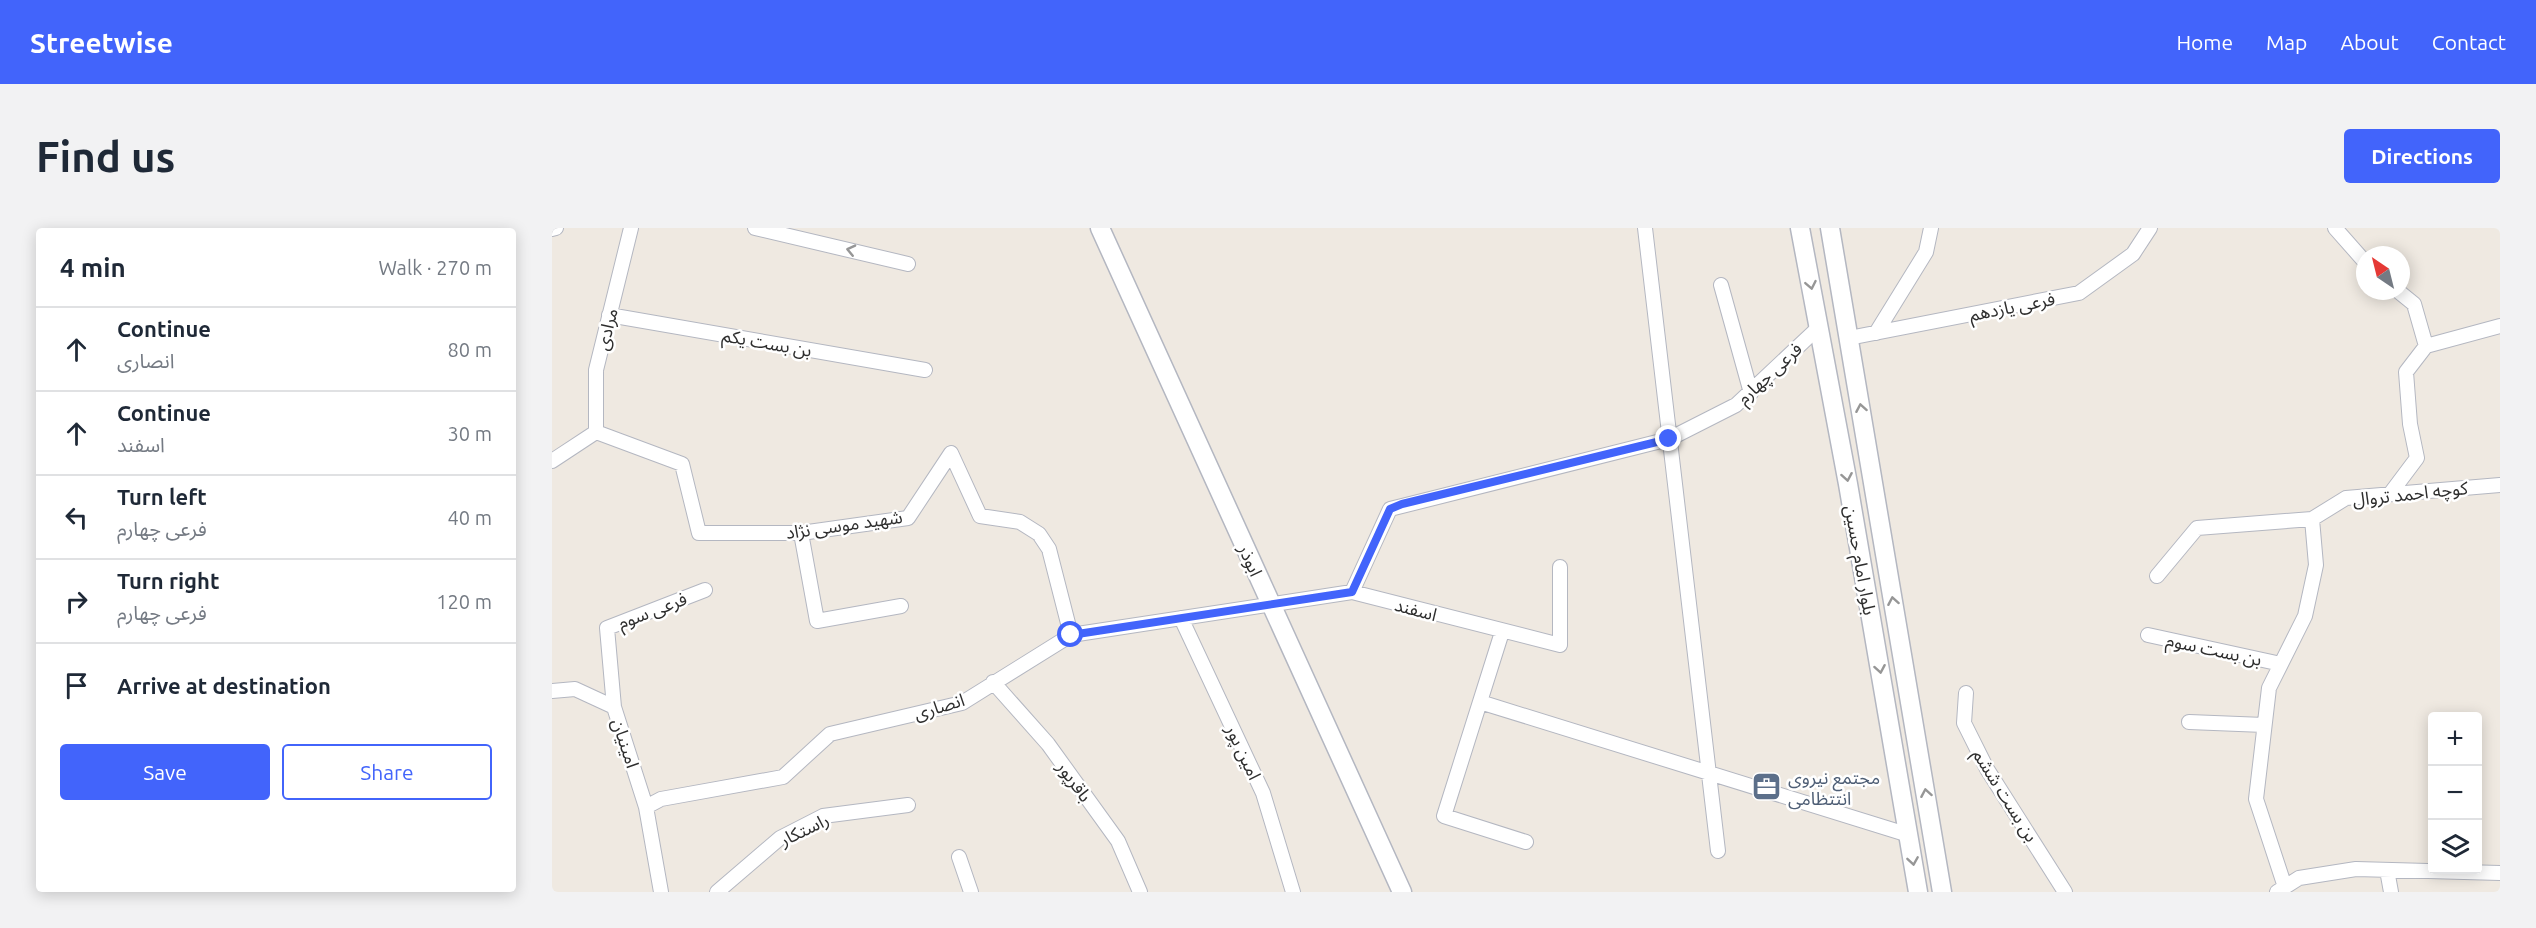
<!DOCTYPE html>
<html lang="en">
<head>
<meta charset="utf-8">
<style>
	:root { --surface:#fff; --page:#f2f2f3; --text:#1f2937; --muted:#747a83; --line:#e0e1e3; --accent:#4264fb }
	body { margin:0; font-family:Ubuntu,"Noto Sans Arabic",sans-serif; background:var(--page); color:var(--text) }
	.controls { position:absolute; right:18px; bottom:18px; display:grid; overflow:hidden; border-radius:6px; box-shadow:0 3px 15px #0003 }
	.controls button { width:54px; height:54px; display:grid; place-items:center; padding:0; border:0; border-bottom:2px solid var(--line); background:var(--surface); color:var(--text); font:30px sans-serif }
	.compass { position:absolute; left:1804px; top:18px; width:54px; height:54px; border-radius:50%; background:var(--surface); box-shadow:0 3px 15px #0003; rotate:325deg }
	.stop { position:absolute; width:18px; height:18px; margin:-14px; border:4px solid #4264fb; border-radius:50%; background:#fff }
	.stop.end { background:#4264fb; border-color:#fff; box-shadow:0 2px 6px #0008 }
	.list { margin:0; padding:0; list-style:none }
	h2 { display:flex; justify-content:space-between; align-items:center; height:78px; margin:0; padding:0 24px; font-size:26px }
	h2 small { font-size:20px; font-weight:400; color:var(--muted) }
	.list li { display:grid; grid-template-columns:39px 1fr auto; gap:18px; align-items:center; box-sizing:border-box; height:84px; padding:0 24px; border-top:2px solid var(--line) }
	.list b { display:block; font-size:22px; white-space:nowrap }
	.list p { margin:0; font-size:20px; white-space:nowrap; color:var(--muted) }
	.list em { font-size:20px; font-style:normal; color:var(--muted) }
	.actions { display:flex; gap:12px; padding:18px 24px }
	.actions a { flex:1; padding:14px 0; border:2px solid var(--accent); border-radius:6px; text-align:center; font-size:21px; color:var(--accent) }
	.actions .main { background:var(--accent); color:#fff }
	.icon { flex:none; width:33px; height:33px; fill:none; stroke:currentColor; stroke-width:2; stroke-linecap:round; stroke-linejoin:round }
	.map { position:relative; flex:none; width:1948px; height:664px; overflow:hidden; border-radius:6px }
	header { display:flex; align-items:center; gap:36px; box-sizing:border-box; height:84px; padding:0 30px; background:var(--accent); color:#fff }
	header strong { font-size:28px }
	nav { display:flex; gap:33px; margin-inline-start:auto; font-size:21px }
	.intro { display:flex; align-items:center; justify-content:space-between; box-sizing:border-box; height:144px; padding:0 36px }
	h1 { margin:0; font-size:42px }
	.button { padding:15px 27px; border-radius:6px; background:var(--accent); color:#fff; font-size:21px; font-weight:700 }
	main { display:flex; gap:36px; padding:0 36px }
	aside { flex:1; background:var(--surface); border-radius:6px; box-shadow:0 3px 15px #0003 }
	.map>svg:first-child { display:block }
	.lines { fill:none; stroke-linecap:round; stroke-linejoin:round }
	.street-casing { stroke:#b4b7c1; stroke-width:16 }
	.secondary-casing { stroke:#b4b7c1; stroke-width:21 }
	.street { stroke:#fff; stroke-width:14 }
	.secondary { stroke:#fff; stroke-width:18 }
	.oneway { stroke:#969696 }
	.route { stroke:#4264fb; stroke-width:8 }
	.labels { text-anchor:middle; dominant-baseline:central; stroke-width:5; stroke-linejoin:round; paint-order:stroke }
	.street-label { font-size:18px; fill:#2e2e2e; stroke:#fff }
	.service-label { font-size:18px; fill:#4e5e75; stroke:#fff; text-anchor:start }
</style>
</head>
<body>
<header>
<strong>Streetwise</strong>
<nav><a>Home</a><a>Map</a><a>About</a><a>Contact</a></nav>
</header>
<div class="intro"><h1>Find us</h1><a class="button">Directions</a></div>
<main>
<aside>
<h2>4 min<small>Walk · 270 m</small></h2>
<ul class="list">
<li><svg class="icon" aria-label="ahead" viewBox="0 0 24 24"><path d="M12 20V5M6 11l6-6 6 6"/></svg><div><b>Continue</b><p>انصاری</p></div><em>80 m</em></li>
<li><svg class="icon" aria-label="ahead" viewBox="0 0 24 24"><path d="M12 20V5M6 11l6-6 6 6"/></svg><div><b>Continue</b><p>اسفند</p></div><em>30 m</em></li>
<li><svg class="icon" aria-label="left" viewBox="0 0 24 24"><path d="M17 20v-9H6M10 6l-5 5 5 5"/></svg><div><b>Turn left</b><p>فرعی چهارم</p></div><em>40 m</em></li>
<li><svg class="icon" aria-label="right" viewBox="0 0 24 24"><path d="M7 20v-9h11M14 6l5 5-5 5"/></svg><div><b>Turn right</b><p>فرعی چهارم</p></div><em>120 m</em></li>
<li><svg class="icon" aria-label="arrive" viewBox="0 0 24 24"><path d="M6 21V4h12l-3 4 3 4H6"/></svg><div><b>Arrive at destination</b></div></li>
</ul>
<div class="actions"><a class="main">Save</a><a>Share</a></div>
</aside>
<div class="map">
<svg width="1948" height="664" viewBox="0 0 1948 664">
	<rect width="100%" height="100%" fill="#efe9e1"/>
	<g class="lines">
		<defs>
			<path id="street" d="M203,0L356,36
				M1093,0L1166,623
				M1783,0L1813,34
				M0,1L4,0
				M1169,57L1199,165
				M57,87L373,142
				M1324,105L1374,24L1379,0
				M1297,110L1527,65L1581,26L1598,0
				M1874,118L1948,98
				M44,204L130,236L147,305H249L356,290L399,225L428,288L468,294L487,306L497,321L519,407
				M44,204V142L79,0
				M0,233L44,204
				M1838,266L1865,230L1858,196L1854,144L1874,118L1862,76L1846,63
				M249,305L265,393L349,378
				M1605,348L1645,300L1760,291
				M800,364L838,281L1117,211L1184,177L1267,99
				M629,390L711,565L741,664
				M950,404L892,588L974,614
				M1596,407L1729,436
				M441,454L496,516L566,613L588,664
				M0,463L23,461L62,479L94,579L109,664
				M1414,465L1412,495L1435,541L1513,664
				M928,474L1357,607
				M62,479L55,400L153,362
				M1637,494L1712,497
				M94,579L109,571L231,549L278,506L410,475L519,407L800,364L1008,417V339
				M407,629L419,664
				M1835,642L1839,664
				M1733,659L1704,571L1717,460L1753,388L1764,337L1760,291L1794,270L1948,257
				M165,664L228,610L271,588L356,577
				M1725,664L1747,650L1804,641L1948,645"/>
			<path id="secondary" d="M548,0L850,664
				M1248,0L1296,256L1366,664
				M1278,0L1390,664"/>
		</defs>
		<use href="#street" class="street-casing"/>
		<use href="#secondary" class="secondary-casing"/>
		<use href="#street" class="street"/>
		<use href="#secondary" class="secondary"/>
	</g>
	<defs><path id="oneway-chevron" d="M-2-3.5L2.5 0L-2 3.5" fill="none" stroke-width="1.6" stroke-linecap="round" stroke-linejoin="round" transform="scale(1.5)"/></defs>
	<g class="oneway">
		<use href="#oneway-chevron" transform="translate(299 22) rotate(-167)"/>
		<use href="#oneway-chevron" transform="translate(1259 57) rotate(79)"/>
		<use href="#oneway-chevron" transform="translate(1309 180) rotate(-100)"/>
		<use href="#oneway-chevron" transform="translate(1295 249) rotate(80)"/>
		<use href="#oneway-chevron" transform="translate(1341 373) rotate(-100)"/>
		<use href="#oneway-chevron" transform="translate(1328 441) rotate(80)"/>
		<use href="#oneway-chevron" transform="translate(1374 565) rotate(-100)"/>
		<use href="#oneway-chevron" transform="translate(1361 633) rotate(81)"/>
	</g>
	<g class="lines">
		<path class="route" d="M519,407L800,364L838,281L850,276L1117,211"/>
	</g>
	<defs>
		<symbol id="office-square" viewBox="-11 -11 22 22"><rect x="-9" y="-9" width="18" height="18" rx="4" fill="#5c6f8a" stroke="#fff"/><path d="M-6-3h4V-5.5h4V-3h4V5H-6ZM-1-4.5V-3h2v-1.5ZM-6 0V1H6V0Z" fill="#fff"/></symbol>
	</defs>
	<g fill-rule="evenodd">
		<use href="#office-square" x="1198" y="542" width="33" height="33"/>
	</g>
	<g class="labels">
		<g class="street-label">
			<text transform="translate(1460 78) rotate(-11)">فرعی یازدهم</text>
			<text transform="translate(54 101) rotate(-76)">مرادی</text>
			<text transform="translate(215 114) rotate(10)">بن بست یکم</text>
			<text transform="translate(1217 145) rotate(-43)">فرعی چهارم</text>
			<text transform="translate(1858 265) rotate(-6)">کوچه احمد تروال</text>
			<text transform="translate(292 296) rotate(-8)">شهید موسی نژاد</text>
			<text transform="translate(699 332) rotate(66)">ابوذر</text>
			<text transform="translate(1309 332) rotate(80)">بلوار امام حسین</text>
			<text transform="translate(864 381) rotate(15)">اسفند</text>
			<text transform="translate(100 382) rotate(-21)">فرعی سوم</text>
			<text transform="translate(1662 421) rotate(12)">بن بست سوم</text>
			<text transform="translate(387 478) rotate(-17)">انصاری</text>
			<text transform="translate(74 515) rotate(72)">امینیان</text>
			<text transform="translate(692 524) rotate(65)">امین پور</text>
			<text transform="translate(523 553) rotate(54)">باقرپور</text>
			<text transform="translate(1454 567) rotate(58)">بن بست ششم</text>
			<text transform="translate(252 601) rotate(-26)">راستکار</text>
		</g>
		<g class="service-label">
			<text x="1236" y="549">مجتمع نیروی<tspan x="1236" dy="21">انتتظامی</tspan></text>
		</g>
	</g>
</svg>
<div class="controls">
<button>+</button>
<button>−</button>
<button><svg class="icon" aria-label="layers" viewBox="0 0 24 24"><path d="M12 4l9 5-9 5-9-5zM3 14l9 5 9-5"/></svg></button>
</div>
<svg class="compass" viewBox="-18 -18 36 36"><path d="M0-13l5 13h-10z" fill="#e53935"/><path d="M0 13l5-13h-10z" fill="#747a83"/></svg>
<div class="stop" style="left:519px;top:407px"></div>
<div class="stop end" style="left:1117px;top:211px"></div>
</div>
</main>
</body>
</html>
